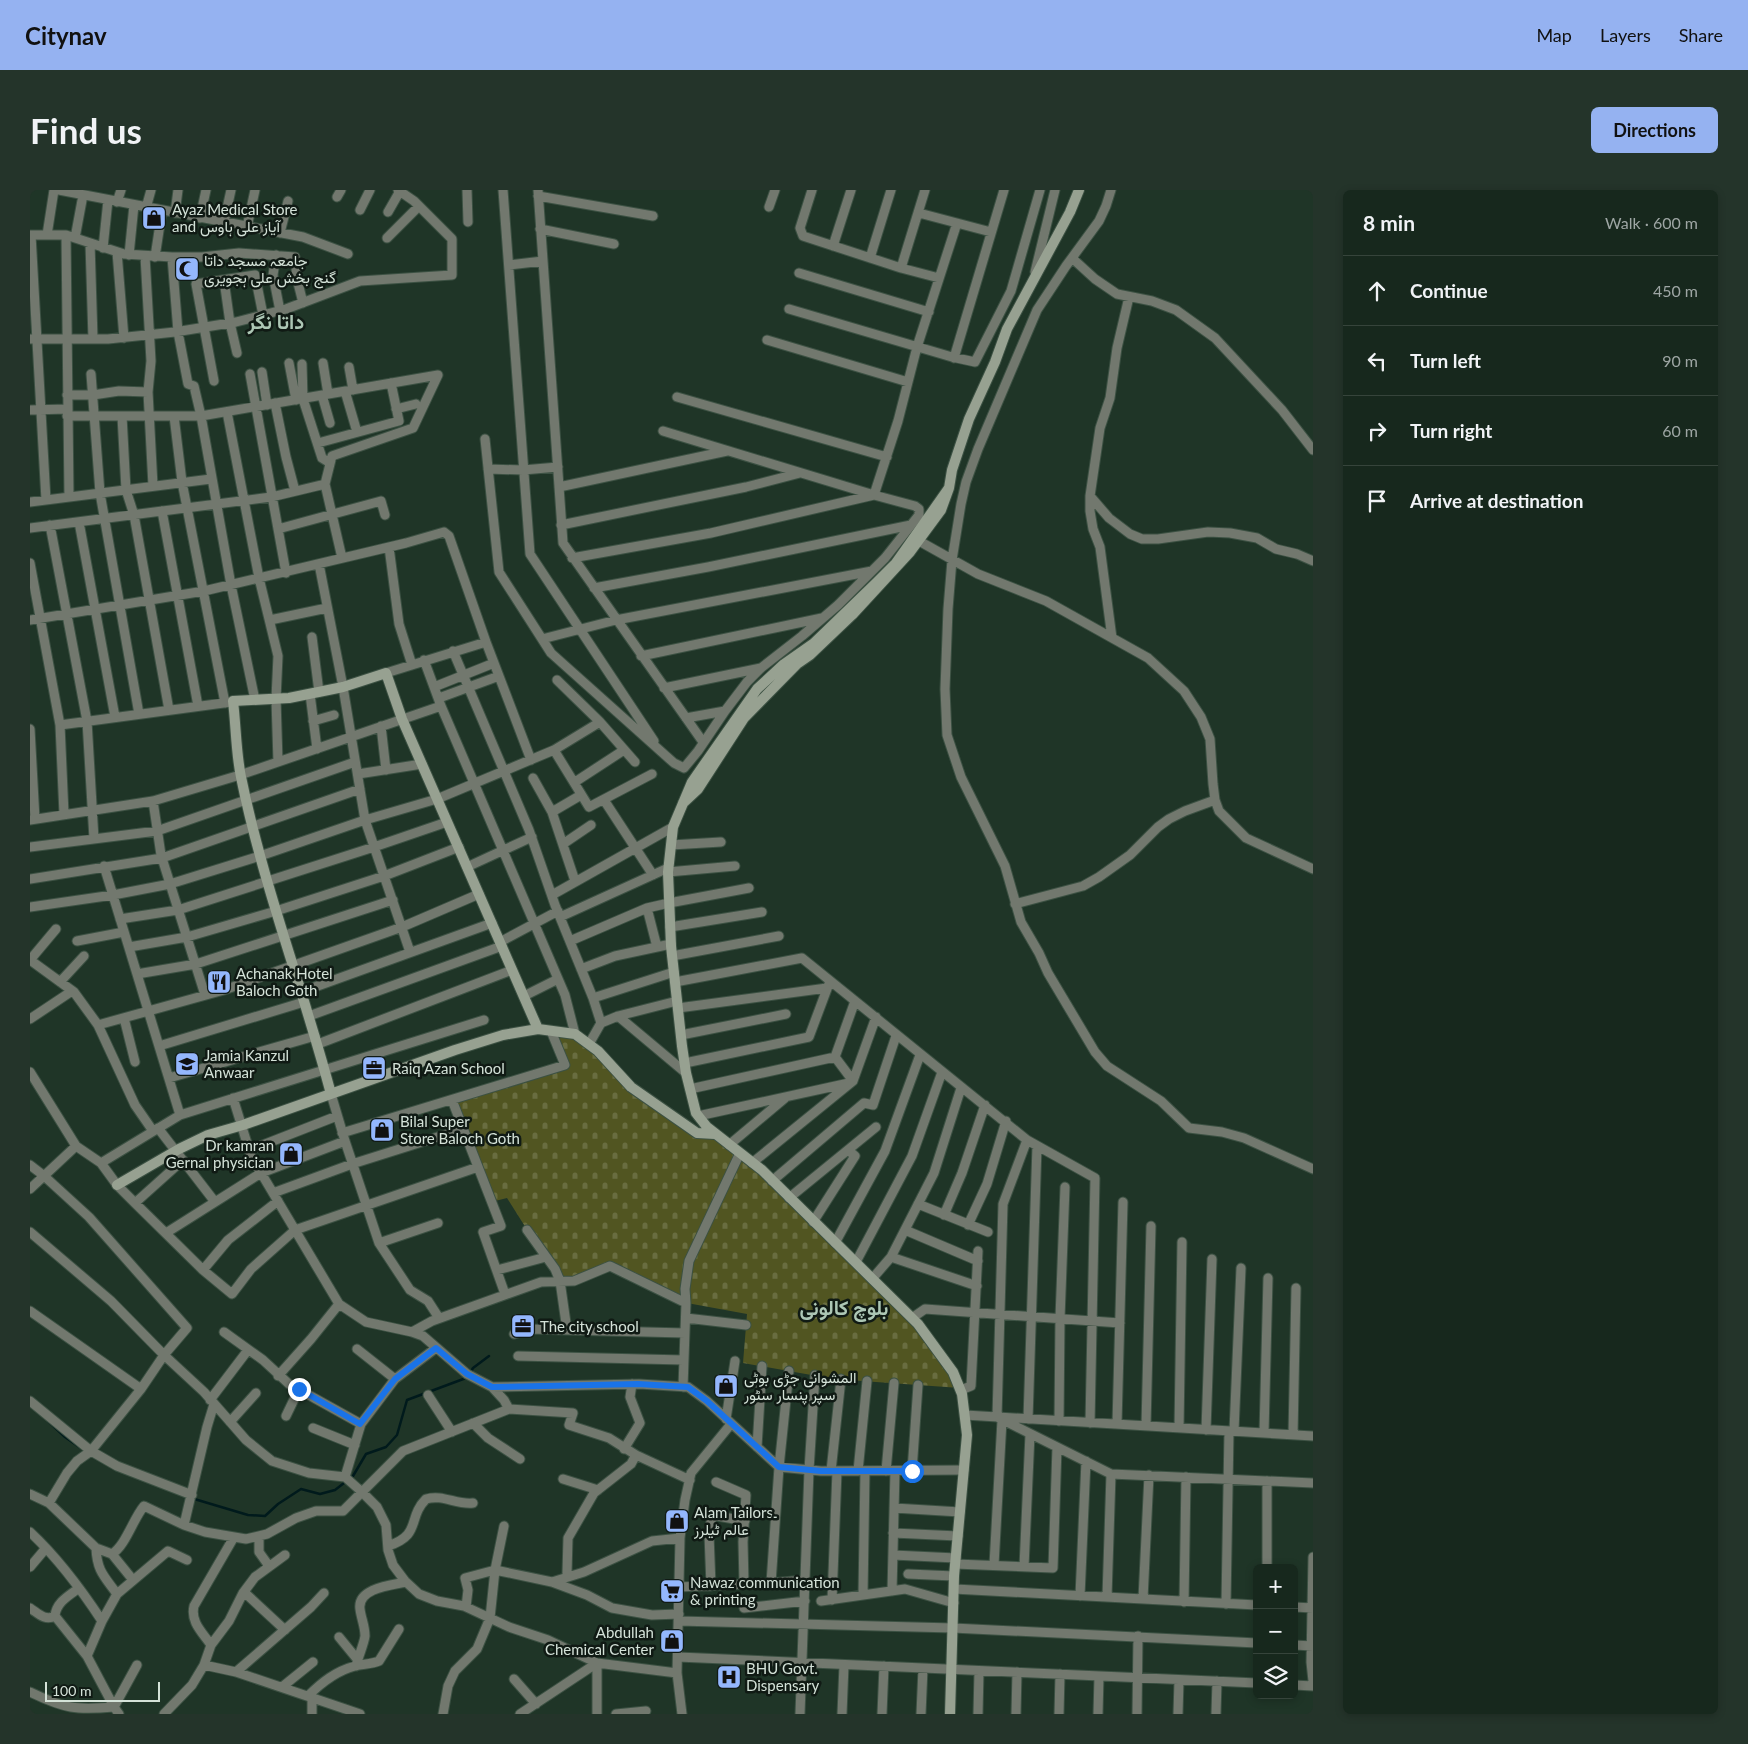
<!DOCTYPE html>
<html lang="en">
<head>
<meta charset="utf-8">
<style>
	:root { --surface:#17281d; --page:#24342a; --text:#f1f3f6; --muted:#9ea6a4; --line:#36443b; --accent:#95b2f1 }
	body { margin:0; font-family:Lato,Vazirmatn,sans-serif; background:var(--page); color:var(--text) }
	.controls { position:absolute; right:15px; bottom:15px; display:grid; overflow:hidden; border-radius:8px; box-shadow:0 2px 8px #0003 }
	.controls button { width:45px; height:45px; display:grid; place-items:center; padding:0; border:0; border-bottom:1px solid var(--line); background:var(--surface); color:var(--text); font:25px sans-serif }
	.scale { position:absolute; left:15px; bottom:12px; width:115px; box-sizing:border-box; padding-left:5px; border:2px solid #d4e2d8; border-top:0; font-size:14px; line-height:18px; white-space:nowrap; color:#d4e2d8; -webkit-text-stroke:4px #101a14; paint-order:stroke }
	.stop { position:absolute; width:15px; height:15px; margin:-11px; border:4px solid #1a73e8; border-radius:50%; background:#fff }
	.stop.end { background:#1a73e8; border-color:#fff; box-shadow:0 1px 5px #0008 }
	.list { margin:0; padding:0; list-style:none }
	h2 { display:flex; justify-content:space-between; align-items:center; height:65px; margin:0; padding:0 20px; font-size:21px }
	h2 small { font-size:16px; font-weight:400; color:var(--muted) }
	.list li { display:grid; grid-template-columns:32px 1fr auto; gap:15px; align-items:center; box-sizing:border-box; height:70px; padding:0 20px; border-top:1px solid var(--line) }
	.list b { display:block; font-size:19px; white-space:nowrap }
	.list em { font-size:16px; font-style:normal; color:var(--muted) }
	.icon { flex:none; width:28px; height:28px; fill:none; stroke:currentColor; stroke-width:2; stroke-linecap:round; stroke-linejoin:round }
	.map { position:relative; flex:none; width:1283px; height:1524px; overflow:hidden; border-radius:8px }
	header { display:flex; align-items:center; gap:30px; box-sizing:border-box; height:70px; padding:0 25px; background:var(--accent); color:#111 }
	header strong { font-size:24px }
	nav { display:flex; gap:28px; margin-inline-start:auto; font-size:18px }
	.intro { display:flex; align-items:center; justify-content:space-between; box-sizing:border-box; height:120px; padding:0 30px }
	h1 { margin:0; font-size:35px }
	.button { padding:12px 22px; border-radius:8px; background:var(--accent); color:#111; font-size:18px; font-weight:700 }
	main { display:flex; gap:30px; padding:0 30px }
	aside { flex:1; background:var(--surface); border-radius:8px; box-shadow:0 2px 8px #0003 }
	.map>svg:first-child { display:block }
	.cemetery { fill:url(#cemetery-stones) }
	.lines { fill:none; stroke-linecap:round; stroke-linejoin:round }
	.stream { stroke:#001a1c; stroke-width:2.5 }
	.street-casing { stroke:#3c5143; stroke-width:11 }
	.secondary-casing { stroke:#3c5143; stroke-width:12 }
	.street { stroke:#72786e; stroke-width:9 }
	.secondary { stroke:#97a191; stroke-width:10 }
	.route { stroke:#1a73e8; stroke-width:6 }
	.labels { text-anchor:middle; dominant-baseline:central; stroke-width:5; stroke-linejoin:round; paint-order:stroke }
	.poi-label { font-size:15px; fill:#d4e2d8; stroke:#101a14; text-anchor:start }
	.district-label { font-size:20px; font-weight:bold; fill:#adc7b5; stroke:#101a14 }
</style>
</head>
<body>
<header>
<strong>Citynav</strong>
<nav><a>Map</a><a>Layers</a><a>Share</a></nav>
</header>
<div class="intro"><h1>Find us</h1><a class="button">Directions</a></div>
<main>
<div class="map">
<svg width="1283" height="1524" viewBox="0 0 1283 1524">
	<defs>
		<pattern id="cemetery-stones" width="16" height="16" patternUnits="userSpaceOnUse" patternTransform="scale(1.25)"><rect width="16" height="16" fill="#515521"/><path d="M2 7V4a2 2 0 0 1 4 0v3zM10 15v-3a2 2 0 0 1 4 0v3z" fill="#696d40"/></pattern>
	</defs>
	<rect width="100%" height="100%" fill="#1f3527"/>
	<path class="cemetery" d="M521,841L545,844L601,897L667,943L685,944L732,981L888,1134L930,1198L804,1189L713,1173L717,1124L657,1113L580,1076L530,1092L477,1008L461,1012L422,910L535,876Z"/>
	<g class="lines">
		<path class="stream" d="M440,1183L443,1178L459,1166
			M18,1231L35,1247L52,1259
			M161,1308L218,1325L235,1326L248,1314L271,1299L290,1304L305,1300L323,1286L336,1264L356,1257L367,1245L377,1210L436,1188"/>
		<defs>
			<path id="street" d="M29,0L273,47L318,64
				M437,0L438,32
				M473,0L500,364L624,551
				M508,0L533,353L673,552
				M782,0L770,38L773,46L871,78L909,88
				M1081,0L1076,16L1069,31L1036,76L1007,120L948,259L936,292L931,314L922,370L918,419L915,499L917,545L931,587L975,676L991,732L1009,763L1018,783L1065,862L1077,876L1131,911L1159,938L1192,942L1214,948L1283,979
				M508,6L623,26
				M307,7L311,0
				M87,12L91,0
				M739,17L745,0
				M116,18L121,0
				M330,20L340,0
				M358,22L370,1
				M145,23L148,0
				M889,23L961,42
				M170,28L176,0
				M194,32L201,0
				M217,37L225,0
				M510,39L584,54
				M250,43L258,11
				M0,45H36L94,64L142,67H172L209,63L265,67L267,89L273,113
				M1,45L16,310
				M17,45L24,0
				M36,45L39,307
				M45,48L53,5
				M357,48L389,16
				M60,53L63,149
				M803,56L821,0
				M73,58L78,10
				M87,62L94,148
				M99,65L104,15
				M246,65L243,85L250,121
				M115,66L121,171L118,202L123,296
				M125,67L132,21
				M142,67L148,142L158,194L164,196L171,226L201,395L225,510
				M840,68L861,0
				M1042,68L1065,89L1087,104L1122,111L1146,120L1185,148L1252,220L1283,260
				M479,75L513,71
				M871,78L895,0
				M1005,82L1025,0
				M769,83L899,122
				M194,90L200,133L207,163
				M759,119L922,167L945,172L981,101L1010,0
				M0,149H78L145,142L206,132L256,119L330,91L422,85V49L384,11L368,0
				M737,150L878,192
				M924,168L974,0
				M259,173L266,210
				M293,173L298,204
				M272,174L273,209L292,268L300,273
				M319,177L323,200
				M232,182L237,215
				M61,184L70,303L109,524
				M220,184L256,383
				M184,191L166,94L225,85L233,125
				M315,201L327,242
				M37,205H63L89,201L118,202
				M292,205L300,233
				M647,207L857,267
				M245,213L256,267L265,301
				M366,219L386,214
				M0,220L37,219
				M197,222L229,388L248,466L246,509L248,572
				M37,226H171L408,185
				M92,226L96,300L104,325L139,520
				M144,226L152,292L195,513
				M455,249L469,382L521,463L644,573L654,578L668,561L695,521L717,492L731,478L772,446L808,415L855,368L889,325V319L885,316L844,305L633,241
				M288,253L369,231L361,193
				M458,279L493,280L528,277
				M529,297L697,261
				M1060,306L1079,328L1100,344L1112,349H1128L1178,342L1200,343L1227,348L1246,359L1267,364L1283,371
				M0,312L181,289
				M132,321L168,516
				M49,332L85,527
				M20,335L57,531L64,649
				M531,335L716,297L770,283
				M0,338L241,307L295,294
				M248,339L351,311L355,325
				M889,351L948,384L1016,411L1118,468L1154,501L1171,527L1180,549L1183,594L1185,610L1189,621L1216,648L1283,679
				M359,357L369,434L382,475
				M312,368L295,294L302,266L383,238L408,185
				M542,368L681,343L844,305L868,231L887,157L927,33
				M0,373L30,535L34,624
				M289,374L313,497L335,630L380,762
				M564,398L678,377L881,335
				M0,430L174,401L376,353L414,342L419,346L456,452L501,570
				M240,430L297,418
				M282,447L289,502
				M1082,448L1070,357L1063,339L1060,321V306L1070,238L1080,208L1087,158L1099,107
				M512,449L586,430L842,381
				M423,461L499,640L525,715L563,808L571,833L559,854
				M611,466L792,428
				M394,470L411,516L535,805L545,844
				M356,483L456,452
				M527,490L570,532L605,572
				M404,497L464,473
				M634,498L731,478
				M280,504L287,559
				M409,508L469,486
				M656,528L695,521
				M283,531L304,525
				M30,535L201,512
				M351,536L356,580
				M0,539L5,629
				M524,560L559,617L622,584
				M328,584L392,574
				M503,588L522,622L545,691
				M545,592L594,560
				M574,610L623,685
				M123,611L131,665L175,805
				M522,622L551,605
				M0,630L123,611L210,585L411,516
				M533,654L561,635
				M641,655L691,652
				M0,657L127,641L325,572
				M74,676L150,925
				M437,677L502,647
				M638,682L705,676
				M0,689L132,668L330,599
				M522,705L643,637
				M985,714L1053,696L1069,687L1100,665L1128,637L1139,629L1155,621L1185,610
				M0,717L83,705L140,694L230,666L335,630L407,609L524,560L570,532
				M617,718L627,757
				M530,727L638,678
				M90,729L148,720L344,657L417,632
				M640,737L732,722
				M47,751L94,742
				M540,751L617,718L639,713L719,698
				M470,752L528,721
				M99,757L157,747L246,721L354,686L429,657
				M642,766L749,746
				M0,770L44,802L68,835L194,800L372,737L449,704
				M0,770L26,739
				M551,779L585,766L641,754
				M107,784L166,774L363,710
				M30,792L54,766
				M645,792L772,768L997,950L1065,988L1060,1233
				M271,802L462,733
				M494,806L528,789
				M563,808L644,782
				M648,818L797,798
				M279,826L472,756
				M588,826L656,883
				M94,828L105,872
				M0,829L42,801
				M571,833L588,826L647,811
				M68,835L105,915L123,941
				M651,845L756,824
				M288,854L482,780
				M129,856L274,812
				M805,867L823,891
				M655,873L779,847L800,791
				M0,882L46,956L71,973L87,995L105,1013L173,1080L202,1104L221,1079L265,1040L448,977
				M139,888L285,846
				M660,899L805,867L825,811
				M301,904L315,951L349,1053L380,1100L398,1111L409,1128
				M203,908L221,966L309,1114L336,1132L382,1142L393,1146L437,1184L462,1197L474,1210L479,1219
				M422,910L471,1036L453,1042L475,1104
				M668,926L819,893
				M128,938L185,1012
				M312,943L535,875L521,841
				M997,950L973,1014L967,1227L1081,1284L1283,1293
				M699,955L755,908
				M220,960L307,926
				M71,973L150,925L454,830
				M722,973L823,891L846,827
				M0,975L13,985L59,1027L157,1138L134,1165L111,1199L61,1261L47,1271L37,1283L19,1313
				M742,991L834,913L843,915L866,846
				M0,999L46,956
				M243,1003L322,974L433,939
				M759,1008L846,937
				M105,1013L153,970
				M888,1014L958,1042
				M914,1025L932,983L955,915
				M783,1032L825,966L818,960
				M938,1035L957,994L976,931
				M497,1040L525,1079L530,1091L537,1140
				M875,1040L948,1071
				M0,1042L81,1111L134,1165L174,1202L216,1250L242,1271L279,1283L315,1287L332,1302L347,1317L356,1335L358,1360L363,1375L375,1391L389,1404L407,1411L434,1416L479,1437L518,1450L567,1473V1524
				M136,1043L231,983L315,951
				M349,1053L408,1033
				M805,1053L855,961L890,865
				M861,1067L947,1096
				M826,1072L882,966L912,882
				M173,1080L198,1050L248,1011
				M467,1080L516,1067
				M842,1089L861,1067L904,983L931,898
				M0,1121L111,1199
				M656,1128L716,1135
				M882,1128L895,1119L1090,1133
				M194,1142L233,1170L259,1194L331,1234
				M382,1142L402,1131L511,1092L544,1091L580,1076L656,1113
				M484,1144L498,1139L655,1143
				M327,1159L365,1189
				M488,1166L654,1170
				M248,1186L281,1149L309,1114
				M462,1197L609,1194L658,1197L677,1211L749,1277L791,1281L934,1280
				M653,1197L656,1113L655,1099L659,1071L710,963
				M931,1200L941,1196L948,1061
				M398,1205L422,1242
				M180,1210L218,1160
				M0,1211L61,1261L87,1276L162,1305
				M935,1225L1283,1246
				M256,1226L269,1199
				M696,1229L705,1171
				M998,1229L1007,956
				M1029,1231L1030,1128L1035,997
				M200,1232L226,1203
				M443,1233L458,1248L490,1269
				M1087,1234L1093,1012
				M1116,1236L1121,1036
				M283,1238L325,1255
				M1149,1238L1152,1052
				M1176,1240L1182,1069
				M1204,1241L1211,1078
				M1234,1243L1238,1088
				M1263,1245L1266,1098
				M727,1257L732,1176
				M594,1259L610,1233L600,1207L602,1194
				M606,1265L660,1290
				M801,1281L811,1189
				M828,1281L837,1191
				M856,1281L864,1193
				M882,1281L888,1195
				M315,1287L331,1234L365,1189L406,1158
				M533,1289L568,1300
				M686,1292L716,1305L713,1352L714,1394
				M0,1304L19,1313L66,1358L82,1364C96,1355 103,1329 114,1316L154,1335L175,1342L216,1349L237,1344L266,1328L286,1321H313L373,1261L479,1219L543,1223L539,1235L579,1248L606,1265L601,1274L564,1303L538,1348L537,1383
				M864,1318L930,1322
				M154,1335L177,1237L184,1214
				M0,1342C28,1368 51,1399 72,1431
				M863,1343L928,1346
				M229,1346V1362L239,1376
				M358,1356C392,1345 377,1328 396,1309C413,1304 426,1315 443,1313
				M66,1358C67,1381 74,1386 87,1404
				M82,1364L103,1390
				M863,1365L926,1368
				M1283,1367L1281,1472L1283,1491
				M925,1374L1023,1378L1027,1257
				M964,1375L972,1230
				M0,1377L16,1358
				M994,1377L1000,1244
				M1237,1378V1291
				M878,1384L924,1386
				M522,1392L554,1382L622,1351L650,1348
				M741,1393L749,1277L759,1181
				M681,1396L679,1344L682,1325L715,1331
				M649,1397L741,1393L775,1390
				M49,1398C40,1405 26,1412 25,1426L57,1466L84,1517L89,1524
				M924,1399L1227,1415
				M862,1401L865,1281
				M214,1402L255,1440
				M833,1405L835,1281
				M1050,1406L1056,1271
				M1077,1407L1081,1284
				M1113,1409L1119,1285
				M802,1410L807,1281
				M791,1411L875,1399L924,1413
				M1154,1412L1156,1287
				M1196,1414L1199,1241
				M436,1417L438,1400L435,1388L465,1380L522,1392L557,1405L582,1418L622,1425L649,1424
				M1264,1417L1283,1418
				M0,1418C9,1424 15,1431 25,1426
				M714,1418L775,1411
				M649,1431L923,1438L1227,1453
				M309,1447L327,1469
				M181,1455C173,1443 160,1432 164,1416L204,1347
				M1264,1455L1283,1456
				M57,1466L72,1431L87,1404L138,1361L157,1370
				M648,1467L1227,1493
				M174,1475L206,1482L330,1524
				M326,1476C328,1467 334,1454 335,1446C335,1436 331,1428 330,1419C327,1398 362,1395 376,1392
				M206,1482L281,1417L294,1403
				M484,1489L506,1514
				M1264,1495L1283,1496
				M252,1497L283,1472
				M0,1502C35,1519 46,1520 84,1517L107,1475
				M278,1506C292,1492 306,1481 325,1476C333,1474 342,1474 349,1471L369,1439
				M134,1524L162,1495L174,1475L181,1455L199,1431L213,1403L225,1387L255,1365
				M282,1524V1507
				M413,1524L418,1496L425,1481L447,1459L460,1428L465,1380L474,1336
				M490,1524L567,1473L647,1483
				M586,1524L616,1521
				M652,1524L647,1483L650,1348L655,1310L661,1283L701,1234
				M770,1524L779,1280L785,1185
				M812,1524L814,1475
				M852,1524L854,1476
				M891,1524L893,1478
				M948,1524L949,1481
				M986,1524L987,1482
				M1029,1524L1030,1484
				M1068,1524L1069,1486
				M1107,1524L1108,1446
				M1148,1524L1149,1490
				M1186,1524L1187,1491"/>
			<path id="secondary" d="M919,298L922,280L939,229L965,172L977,139L1040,22L1049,0
				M653,613L668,599L714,528L767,474L780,465L822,425L880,362L911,320L919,298L866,373L847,392L784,453L754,474L727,499L662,592L643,637L638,682L641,756L652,856L656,883L666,923L677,937L732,980L888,1134L923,1182L932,1204L937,1245L924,1386L920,1524
				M301,904C273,798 233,695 211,587C206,563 206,536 203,511L259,508L313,497L356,483L372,529L508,839
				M87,995L149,959L178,945L213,935L425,860L473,845L508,839L545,844L568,861L601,897L667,943L685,944"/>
		</defs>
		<use href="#street" class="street-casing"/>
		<use href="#secondary" class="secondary-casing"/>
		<use href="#street" class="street"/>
		<use href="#secondary" class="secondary"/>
	</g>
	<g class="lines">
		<path class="route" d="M269,1199L330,1234L365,1189L406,1158L437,1184L462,1197L608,1194L658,1197L677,1211L749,1277L791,1281H882"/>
	</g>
	<defs>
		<symbol id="shop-square" viewBox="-11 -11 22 22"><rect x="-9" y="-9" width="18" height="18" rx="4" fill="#94b7fd" stroke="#101a14"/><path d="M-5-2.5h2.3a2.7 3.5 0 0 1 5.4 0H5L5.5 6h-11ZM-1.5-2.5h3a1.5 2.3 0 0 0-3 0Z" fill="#111"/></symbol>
		<symbol id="mosque-square" viewBox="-11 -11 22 22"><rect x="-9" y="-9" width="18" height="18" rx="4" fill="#94b7fd" stroke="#101a14"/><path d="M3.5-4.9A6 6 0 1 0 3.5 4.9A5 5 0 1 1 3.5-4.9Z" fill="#111"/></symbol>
		<symbol id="restaurant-square" viewBox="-11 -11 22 22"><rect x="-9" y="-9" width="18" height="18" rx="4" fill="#94b7fd" stroke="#101a14"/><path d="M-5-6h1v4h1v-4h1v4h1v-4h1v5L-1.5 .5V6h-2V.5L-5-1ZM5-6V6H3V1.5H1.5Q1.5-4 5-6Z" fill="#111"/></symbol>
		<symbol id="university-square" viewBox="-11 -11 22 22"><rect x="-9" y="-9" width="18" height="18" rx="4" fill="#94b7fd" stroke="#101a14"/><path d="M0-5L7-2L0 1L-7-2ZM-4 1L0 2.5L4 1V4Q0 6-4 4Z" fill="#111"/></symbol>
		<symbol id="office-square" viewBox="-11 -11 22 22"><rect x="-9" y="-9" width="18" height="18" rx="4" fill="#94b7fd" stroke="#101a14"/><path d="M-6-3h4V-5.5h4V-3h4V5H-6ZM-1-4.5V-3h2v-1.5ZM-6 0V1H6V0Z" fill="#111"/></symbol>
		<symbol id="supermarket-square" viewBox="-11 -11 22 22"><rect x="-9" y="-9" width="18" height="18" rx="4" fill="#94b7fd" stroke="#101a14"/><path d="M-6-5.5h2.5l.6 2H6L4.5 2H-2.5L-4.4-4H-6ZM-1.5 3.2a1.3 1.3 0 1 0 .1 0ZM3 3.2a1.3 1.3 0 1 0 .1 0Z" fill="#111"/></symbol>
		<symbol id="hospital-square" viewBox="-11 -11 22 22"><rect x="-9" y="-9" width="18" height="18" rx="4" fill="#94b7fd" stroke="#101a14"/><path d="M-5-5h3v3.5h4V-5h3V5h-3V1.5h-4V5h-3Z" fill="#111"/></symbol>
	</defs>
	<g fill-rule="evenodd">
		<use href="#shop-square" x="110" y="14" width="28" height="28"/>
		<use href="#mosque-square" x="143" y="65" width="28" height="28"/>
		<use href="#restaurant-square" x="175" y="778" width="28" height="28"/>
		<use href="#university-square" x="143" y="860" width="28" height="28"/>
		<use href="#office-square" x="330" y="864" width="28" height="28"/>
		<use href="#shop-square" x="338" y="926" width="28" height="28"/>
		<use href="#shop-square" x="247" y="950" width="28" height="28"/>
		<use href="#office-square" x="479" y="1122" width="28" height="28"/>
		<use href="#shop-square" x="682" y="1182" width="28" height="28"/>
		<use href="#shop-square" x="633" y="1317" width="28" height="28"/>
		<use href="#supermarket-square" x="628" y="1387" width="28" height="28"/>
		<use href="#shop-square" x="628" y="1437" width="28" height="28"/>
		<use href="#hospital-square" x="685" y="1473" width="28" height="28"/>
	</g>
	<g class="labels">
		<g class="poi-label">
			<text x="142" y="19">Ayaz Medical Store<tspan x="142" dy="17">and آیاز علی ہاوس</tspan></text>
			<text x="174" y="70">جامعہ مسجد داتا<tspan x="174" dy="17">گنج بخش علی ہجویری</tspan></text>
			<text x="206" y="783">Achanak Hotel<tspan x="206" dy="17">Baloch Goth</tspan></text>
			<text x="174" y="865">Jamia Kanzul<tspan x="174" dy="17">Anwaar</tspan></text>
			<text x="362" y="878">Raiq Azan School</text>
			<text x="370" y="931">Bilal Super<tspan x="370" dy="17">Store Baloch Goth</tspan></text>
			<text x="244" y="955" text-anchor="end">Dr kamran<tspan x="244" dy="17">Gernal physician</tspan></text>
			<text x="510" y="1136">The city school</text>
			<text x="714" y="1187">المشوانی جڑی بوٹی<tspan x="714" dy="17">سپر پنسار سٹور</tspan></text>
			<text x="664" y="1322">Alam Tailors۔<tspan x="664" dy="17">عالم ٹیلرز</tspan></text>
			<text x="660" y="1392">Nawaz communication<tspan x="660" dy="17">&amp; printing</tspan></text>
			<text x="624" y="1442" text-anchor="end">Abdullah<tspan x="624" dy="17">Chemical Center</tspan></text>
			<text x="716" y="1478">BHU Govt.<tspan x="716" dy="17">Dispensary</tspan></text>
		</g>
		<g class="district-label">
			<text x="246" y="131">داتا نگر</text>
			<text x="814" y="1117">بلوچ کالونی</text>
		</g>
	</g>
</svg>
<div class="controls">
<button>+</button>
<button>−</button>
<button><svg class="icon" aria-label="layers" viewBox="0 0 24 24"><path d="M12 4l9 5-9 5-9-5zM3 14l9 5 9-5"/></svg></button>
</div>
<div class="scale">100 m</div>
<div class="stop" style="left:882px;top:1281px"></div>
<div class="stop end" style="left:269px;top:1199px"></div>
</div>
<aside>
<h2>8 min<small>Walk · 600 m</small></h2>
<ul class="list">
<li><svg class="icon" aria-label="ahead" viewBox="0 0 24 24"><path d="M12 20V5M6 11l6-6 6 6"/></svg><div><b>Continue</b></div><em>450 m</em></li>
<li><svg class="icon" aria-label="left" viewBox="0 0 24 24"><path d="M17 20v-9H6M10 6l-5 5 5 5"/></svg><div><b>Turn left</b></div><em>90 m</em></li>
<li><svg class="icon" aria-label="right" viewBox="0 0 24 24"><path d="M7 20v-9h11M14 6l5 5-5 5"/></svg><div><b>Turn right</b></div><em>60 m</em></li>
<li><svg class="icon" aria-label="arrive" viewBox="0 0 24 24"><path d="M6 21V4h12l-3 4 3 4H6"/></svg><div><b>Arrive at destination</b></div></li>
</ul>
</aside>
</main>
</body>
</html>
